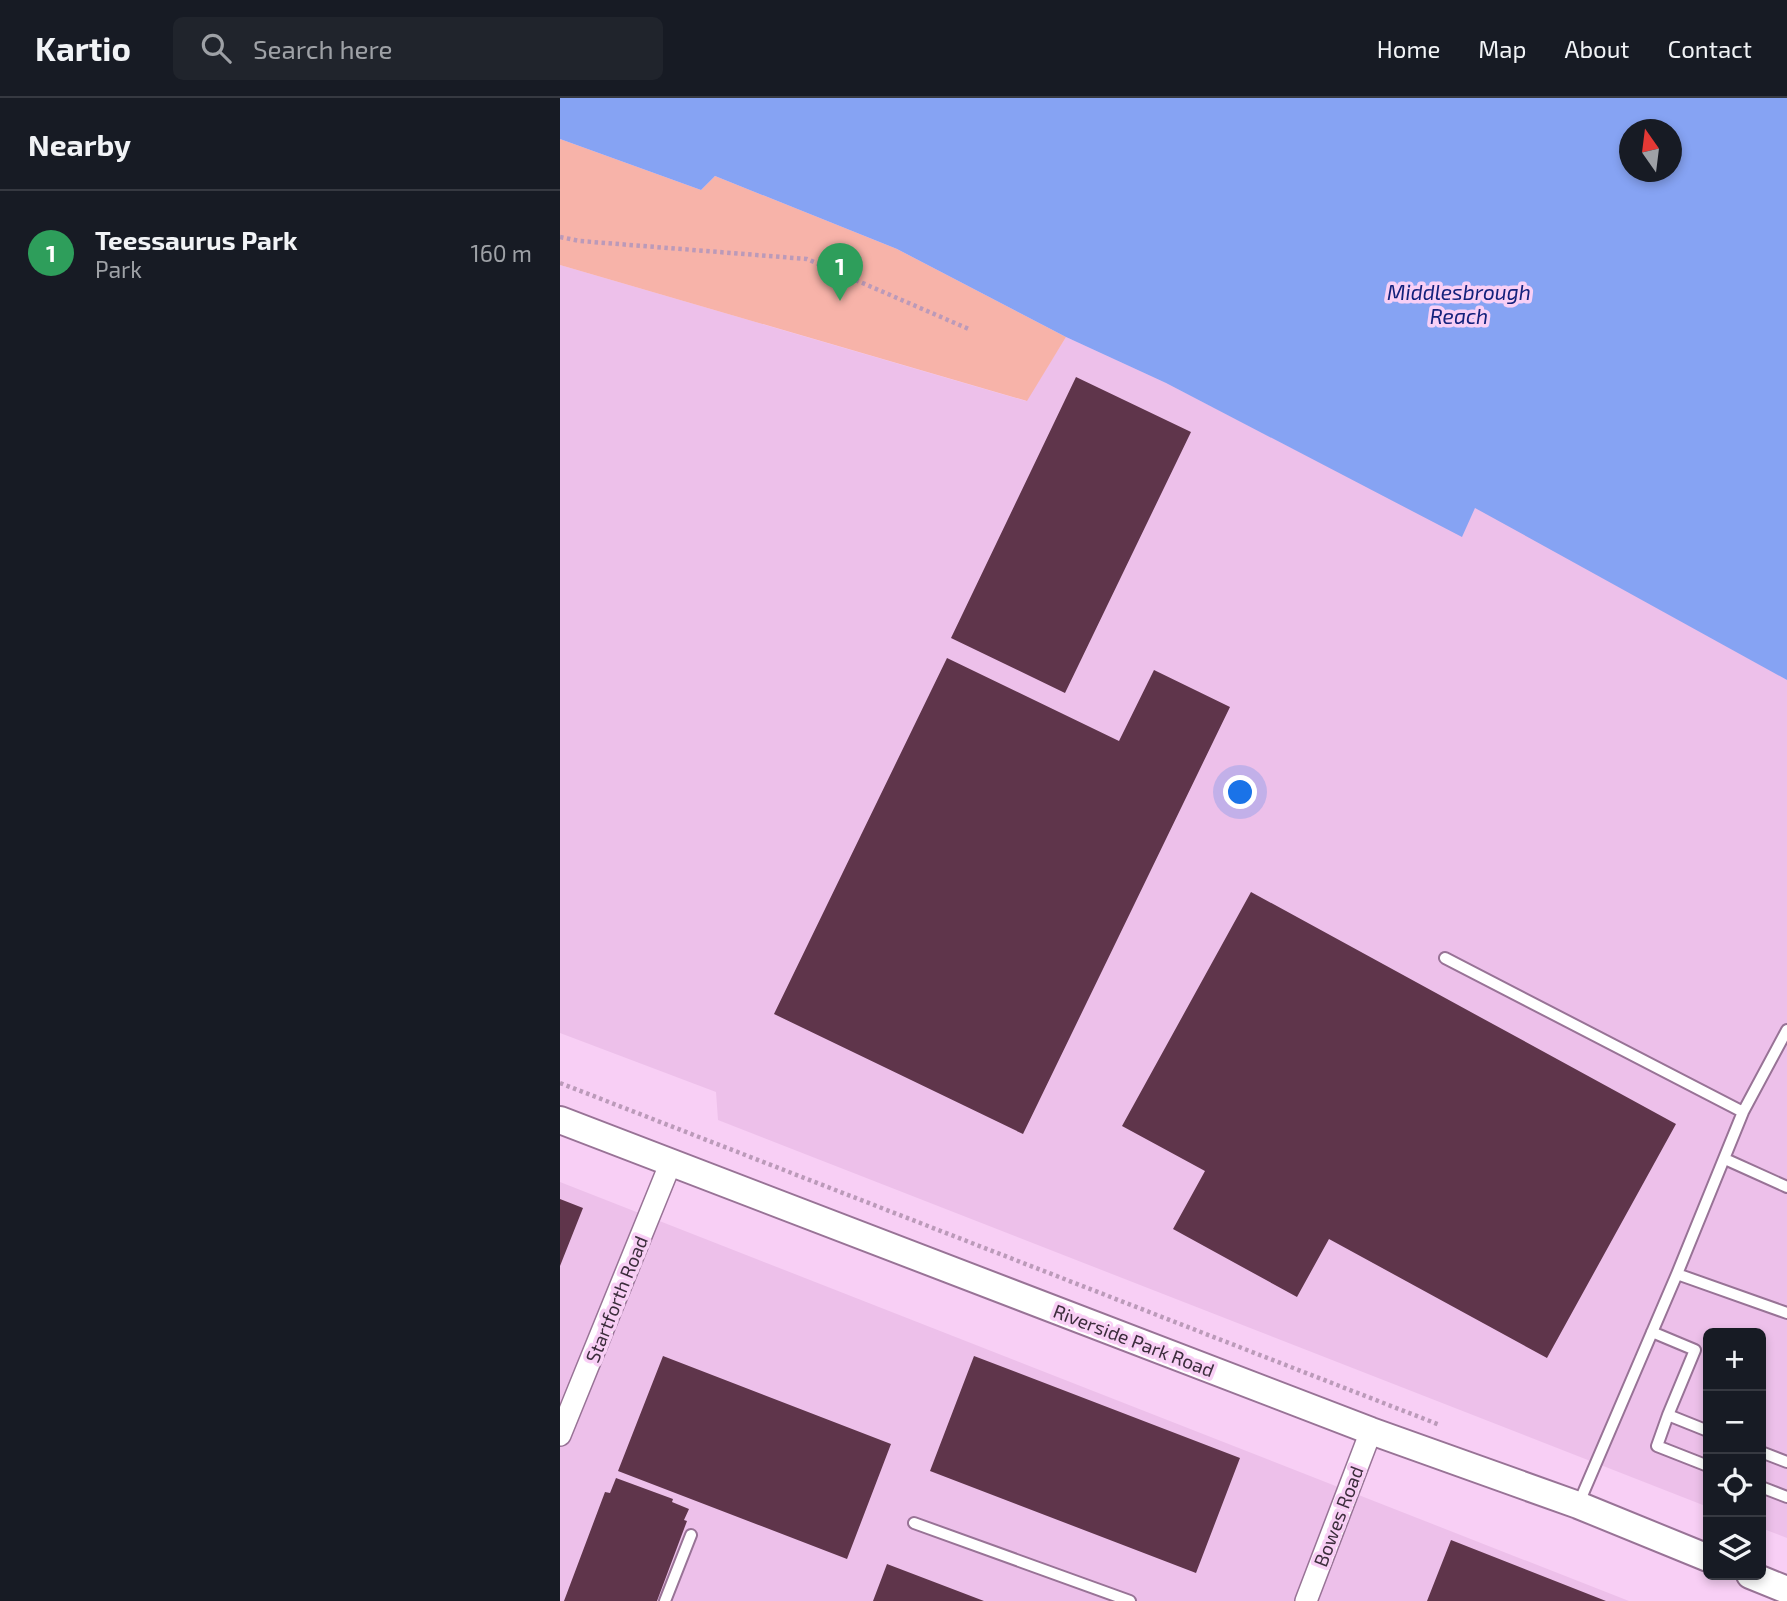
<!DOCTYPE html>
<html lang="en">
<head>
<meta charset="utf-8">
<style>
	:root { --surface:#171b24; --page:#20242c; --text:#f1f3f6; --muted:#9ea1a6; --line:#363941; --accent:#8c9099 }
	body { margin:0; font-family:"Exo 2",sans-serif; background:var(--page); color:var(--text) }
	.controls { position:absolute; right:21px; bottom:21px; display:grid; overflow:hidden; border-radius:10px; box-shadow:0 4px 10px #0003 }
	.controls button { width:63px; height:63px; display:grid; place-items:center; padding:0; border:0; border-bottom:2px solid var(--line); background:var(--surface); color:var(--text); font:35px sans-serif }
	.compass { position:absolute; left:1059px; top:21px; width:63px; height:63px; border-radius:50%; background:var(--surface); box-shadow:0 4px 10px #0003; rotate:346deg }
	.you { position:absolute; left:681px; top:695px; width:24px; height:24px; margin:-18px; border:5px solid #fff; border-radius:50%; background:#1a73e8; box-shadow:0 0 0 10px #1a73e833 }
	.badge { display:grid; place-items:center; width:46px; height:46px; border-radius:50%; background:var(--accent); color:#fff; font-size:23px; font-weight:700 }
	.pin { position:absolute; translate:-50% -58px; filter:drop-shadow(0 2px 4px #0008) }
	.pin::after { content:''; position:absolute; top:37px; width:24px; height:21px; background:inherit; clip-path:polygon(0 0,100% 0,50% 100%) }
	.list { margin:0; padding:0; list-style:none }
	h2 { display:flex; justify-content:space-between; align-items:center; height:91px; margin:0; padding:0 28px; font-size:30px }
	h2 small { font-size:23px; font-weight:400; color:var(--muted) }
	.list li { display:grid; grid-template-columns:46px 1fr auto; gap:21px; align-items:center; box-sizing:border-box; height:126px; padding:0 28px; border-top:2px solid var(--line) }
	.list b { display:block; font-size:26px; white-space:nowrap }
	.list p { margin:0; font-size:23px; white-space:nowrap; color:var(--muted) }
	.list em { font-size:23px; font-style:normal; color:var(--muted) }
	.icon { flex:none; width:38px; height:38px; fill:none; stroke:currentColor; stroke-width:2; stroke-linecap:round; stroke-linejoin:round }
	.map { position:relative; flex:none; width:1227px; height:1503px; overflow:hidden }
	header { display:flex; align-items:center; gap:42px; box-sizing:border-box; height:98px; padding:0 35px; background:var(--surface); border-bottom:2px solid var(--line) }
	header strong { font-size:33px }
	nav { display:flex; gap:38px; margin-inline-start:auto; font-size:24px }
	.search { width:490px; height:63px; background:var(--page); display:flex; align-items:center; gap:18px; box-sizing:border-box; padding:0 24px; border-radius:10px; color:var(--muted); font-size:26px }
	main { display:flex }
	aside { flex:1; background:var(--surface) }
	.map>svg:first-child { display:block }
	.built { fill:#edc0ea }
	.green { fill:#f7b3a9 }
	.water { fill:#86a3f3; fill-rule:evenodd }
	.building { fill:#5f354b }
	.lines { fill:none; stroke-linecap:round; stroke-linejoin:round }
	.service-casing { stroke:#987396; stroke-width:14 }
	.minor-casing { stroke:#987396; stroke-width:24 }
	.tertiary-casing { stroke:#987396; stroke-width:30 }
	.path { stroke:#bb9ab9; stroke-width:4.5; stroke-dasharray:3.5 3.5; stroke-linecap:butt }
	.service { stroke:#fff; stroke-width:10 }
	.minor { stroke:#fff; stroke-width:21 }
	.tertiary { stroke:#fff; stroke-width:26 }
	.labels { text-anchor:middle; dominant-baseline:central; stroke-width:7; stroke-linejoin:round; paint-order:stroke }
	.street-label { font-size:19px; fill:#3c2d3c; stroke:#f8cff5 }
	.water-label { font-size:21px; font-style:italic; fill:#13217b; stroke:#f8cff5 }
</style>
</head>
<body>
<header>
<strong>Kartio</strong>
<div class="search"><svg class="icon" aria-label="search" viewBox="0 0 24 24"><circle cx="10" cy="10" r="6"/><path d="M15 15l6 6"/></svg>Search here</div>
<nav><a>Home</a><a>Map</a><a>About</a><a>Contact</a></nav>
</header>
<main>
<aside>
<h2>Nearby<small></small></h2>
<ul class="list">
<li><span class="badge" style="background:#2e9e5b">1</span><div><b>Teessaurus Park</b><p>Park</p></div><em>160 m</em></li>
</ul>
</aside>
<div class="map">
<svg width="1227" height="1503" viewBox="0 0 1227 1503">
	<rect width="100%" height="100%" fill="#f8cff5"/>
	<path class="built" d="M0,167L466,303L506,239L606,285L902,438L915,409L1227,582V1440L1201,1430V1235H1148V1409L158,1022L156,994L0,935Z
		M0,1084L1069,1503H0Z"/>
	<path class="green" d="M0,41L141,92L155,78L337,151L506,239L467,303L0,167Z"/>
	<path class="water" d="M0,0H1227V582L915,410L902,439L606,285L506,239L337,151L155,78L141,92L0,41ZM1070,32H1112V74H1070Z"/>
	<path class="building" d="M516,279L631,334L505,595L391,540Z
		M387,560L559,643L594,572L670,609L463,1036L214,916Z
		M691,794L1116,1026L987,1260L769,1141L737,1199L613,1131L645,1073L562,1028Z
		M0,1101L23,1110L0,1168Z
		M103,1258L331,1346L287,1461L58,1373Z
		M414,1258L680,1360L636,1475L370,1373Z
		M56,1380L113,1401L112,1404L129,1411L124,1422L127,1423L97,1503H4L45,1394L50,1395Z
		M891,1442L1046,1503H867Z
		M327,1466L424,1503H313Z"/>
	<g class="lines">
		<defs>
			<path id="service" d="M885,860L1183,1014
				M1165,1061L1227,1089
				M1117,1176L1227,1215
				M1092,1234L1135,1252L1108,1317
				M1148,1333L1108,1317L1097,1348L1148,1368
				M1201,1354L1227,1364
				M1201,1389L1227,1399
				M1018,1407L1117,1176L1183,1014L1227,932
				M354,1425L570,1503
				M105,1503L131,1437"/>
			<path id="minor" d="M0,1337L111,1064
				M746,1503L811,1333"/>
			<path id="tertiary" d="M0,1022L811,1333L1018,1407L1148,1460
				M1190,1477L1227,1492"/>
		</defs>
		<use href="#service" class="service-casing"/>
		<use href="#minor" class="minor-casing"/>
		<use href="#tertiary" class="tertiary-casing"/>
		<path class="path" d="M0,139L20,143L247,161L411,232
			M0,985L880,1327"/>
		<use href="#service" class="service"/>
		<use href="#minor" class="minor"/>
		<use href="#tertiary" class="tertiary"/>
	</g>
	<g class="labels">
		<g class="street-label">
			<text transform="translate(56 1201) rotate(-68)">Startforth Road</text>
			<text transform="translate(574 1242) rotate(21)">Riverside Park Road</text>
			<text transform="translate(778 1418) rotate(-69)">Bowes Road</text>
		</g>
		<g class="water-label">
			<text x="899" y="193">Middlesbrough<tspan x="899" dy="24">Reach</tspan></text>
		</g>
	</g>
</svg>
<div class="controls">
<button>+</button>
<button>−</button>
<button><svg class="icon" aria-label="locate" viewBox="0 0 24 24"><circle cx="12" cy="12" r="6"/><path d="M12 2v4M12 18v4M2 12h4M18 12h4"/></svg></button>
<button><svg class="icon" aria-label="layers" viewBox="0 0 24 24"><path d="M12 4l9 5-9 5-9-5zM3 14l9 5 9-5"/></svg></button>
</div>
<svg class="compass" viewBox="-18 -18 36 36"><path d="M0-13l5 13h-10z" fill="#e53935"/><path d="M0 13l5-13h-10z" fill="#9ea1a6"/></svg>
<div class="you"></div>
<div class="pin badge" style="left:280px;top:203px;background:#2e9e5b">1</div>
</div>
</main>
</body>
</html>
